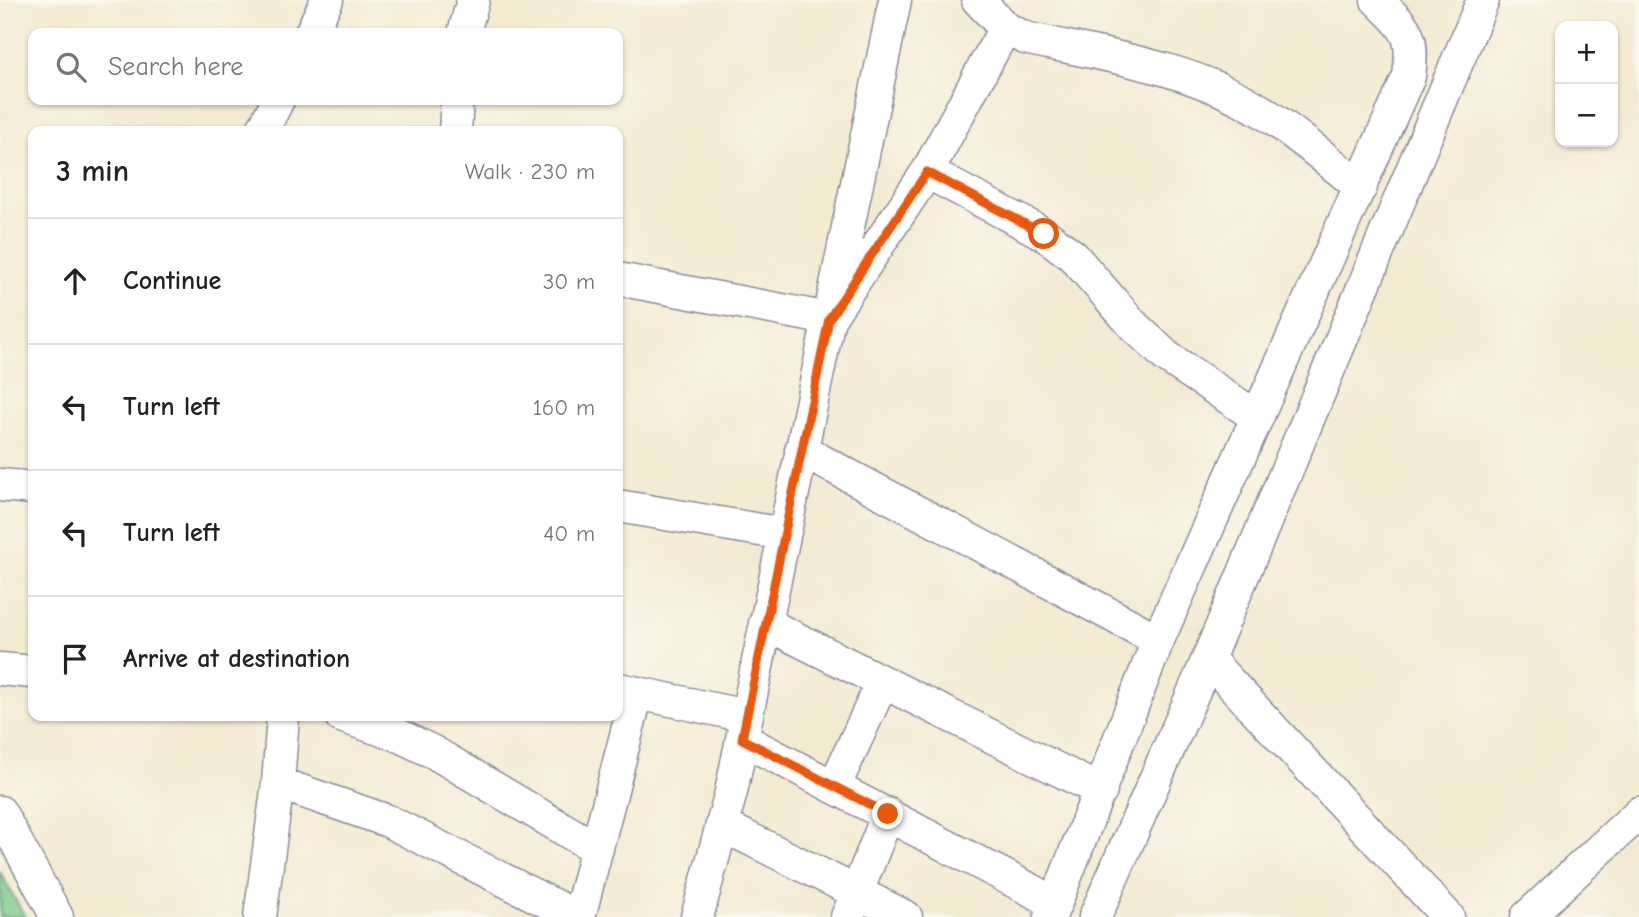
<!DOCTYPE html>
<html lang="en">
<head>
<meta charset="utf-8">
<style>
	:root { --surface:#fff; --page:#f2f2f2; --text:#222; --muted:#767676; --line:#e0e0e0 }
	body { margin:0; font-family:"Comic Neue",sans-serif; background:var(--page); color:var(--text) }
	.controls { position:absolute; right:21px; top:21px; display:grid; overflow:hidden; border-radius:14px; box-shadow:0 2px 5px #0004 }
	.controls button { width:63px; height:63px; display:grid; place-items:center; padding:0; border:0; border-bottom:2px solid var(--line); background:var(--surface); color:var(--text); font:35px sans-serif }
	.stop { position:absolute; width:21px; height:21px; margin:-16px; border:5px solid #ea580c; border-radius:50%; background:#fff }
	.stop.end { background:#ea580c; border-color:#fff; box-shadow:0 2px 7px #0008 }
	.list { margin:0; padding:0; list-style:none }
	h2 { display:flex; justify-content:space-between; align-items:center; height:91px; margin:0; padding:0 28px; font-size:30px }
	h2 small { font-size:23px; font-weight:400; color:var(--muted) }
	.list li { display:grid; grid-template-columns:46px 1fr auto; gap:21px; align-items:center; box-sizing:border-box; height:126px; padding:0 28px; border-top:2px solid var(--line) }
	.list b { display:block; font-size:26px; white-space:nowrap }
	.list em { font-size:23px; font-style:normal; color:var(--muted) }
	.icon { flex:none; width:38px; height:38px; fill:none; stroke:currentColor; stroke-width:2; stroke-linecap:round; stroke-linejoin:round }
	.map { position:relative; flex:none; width:1639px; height:917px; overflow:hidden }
	.search { position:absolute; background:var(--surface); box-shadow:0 2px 5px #0004; left:28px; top:28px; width:595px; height:77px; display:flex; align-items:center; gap:18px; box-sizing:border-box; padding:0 24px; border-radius:14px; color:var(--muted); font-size:26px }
	.panel { position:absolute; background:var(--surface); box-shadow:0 2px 5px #0004; left:28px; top:126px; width:595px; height:595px; border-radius:14px }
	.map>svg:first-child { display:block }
	.green { fill:#7eca88; stroke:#4c7c73; stroke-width:2 }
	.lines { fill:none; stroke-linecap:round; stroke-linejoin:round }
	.minor-casing { stroke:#888c98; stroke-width:35 }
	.minor { stroke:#fff; stroke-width:32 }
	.route { stroke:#ea580c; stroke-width:9 }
</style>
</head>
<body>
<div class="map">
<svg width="1639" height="917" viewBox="0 0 1639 917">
	<rect width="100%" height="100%" fill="#fbf7ec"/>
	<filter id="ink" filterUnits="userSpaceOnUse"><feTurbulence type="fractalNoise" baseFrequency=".0143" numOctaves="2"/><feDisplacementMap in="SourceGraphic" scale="14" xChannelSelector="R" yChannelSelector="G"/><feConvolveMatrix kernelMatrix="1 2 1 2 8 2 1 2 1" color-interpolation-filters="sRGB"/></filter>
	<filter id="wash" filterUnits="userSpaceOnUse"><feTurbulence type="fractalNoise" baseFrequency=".00686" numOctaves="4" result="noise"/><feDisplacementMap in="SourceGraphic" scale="28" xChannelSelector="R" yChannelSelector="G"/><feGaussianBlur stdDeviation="1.57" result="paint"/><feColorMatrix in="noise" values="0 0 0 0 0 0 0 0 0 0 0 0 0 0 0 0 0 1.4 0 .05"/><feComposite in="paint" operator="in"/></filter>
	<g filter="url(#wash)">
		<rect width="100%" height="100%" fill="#f4ead2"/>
		<path class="green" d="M0,872L25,917H0Z"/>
	</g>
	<g filter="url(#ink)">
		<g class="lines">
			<defs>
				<path id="minor" d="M978,0L1005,28L1025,38C1107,56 1192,67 1263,112C1297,134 1329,162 1361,187
					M311,33L327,0
					M464,33L473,0
					M262,131L278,100
					M455,131L457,100
					M927,172L1044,234L1073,256L1134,326L1167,357L1257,417
					M618,279L829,319L927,172L1005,28
					M801,450L1158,640
					M0,485L33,488
					M618,506L784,534
					M765,623L1101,791
					M1208,659L1448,917
					M0,669L33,672
					M619,689L746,716
					M341,716L400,736L435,753L597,849
					M742,739L1056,903
					M278,783L388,821L577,917
					M834,787L882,683
					M0,812L57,917
					M722,825L906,917
					M260,917L278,783L283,716
					M579,917L637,693
					M697,917L731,792L895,0
					M847,917L888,814
					M1050,917L1158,640L1409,76C1415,32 1406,29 1377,0
					M1095,917L1208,659L1483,0
					M1527,917L1639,813"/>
			</defs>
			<use href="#minor" class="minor-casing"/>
			<use href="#minor" class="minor"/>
		</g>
	</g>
	<g class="lines" filter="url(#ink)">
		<path class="route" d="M888,814L742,739L829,319L927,172L1044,234"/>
	</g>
</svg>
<div class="controls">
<button>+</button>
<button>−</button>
</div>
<div class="stop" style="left:1044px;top:234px"></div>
<div class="stop end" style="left:888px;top:814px"></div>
<div class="search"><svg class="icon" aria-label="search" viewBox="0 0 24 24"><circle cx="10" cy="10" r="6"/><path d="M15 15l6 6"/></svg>Search here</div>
<section class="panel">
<h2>3 min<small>Walk · 230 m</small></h2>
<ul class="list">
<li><svg class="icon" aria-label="ahead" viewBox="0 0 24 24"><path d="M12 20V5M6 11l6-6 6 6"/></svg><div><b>Continue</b></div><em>30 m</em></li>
<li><svg class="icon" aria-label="left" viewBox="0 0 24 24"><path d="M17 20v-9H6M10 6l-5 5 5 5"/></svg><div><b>Turn left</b></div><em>160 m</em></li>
<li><svg class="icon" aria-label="left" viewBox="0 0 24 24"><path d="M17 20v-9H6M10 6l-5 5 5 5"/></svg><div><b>Turn left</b></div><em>40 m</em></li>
<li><svg class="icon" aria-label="arrive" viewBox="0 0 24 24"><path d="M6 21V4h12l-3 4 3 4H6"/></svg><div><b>Arrive at destination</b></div></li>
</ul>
</section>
</div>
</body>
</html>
